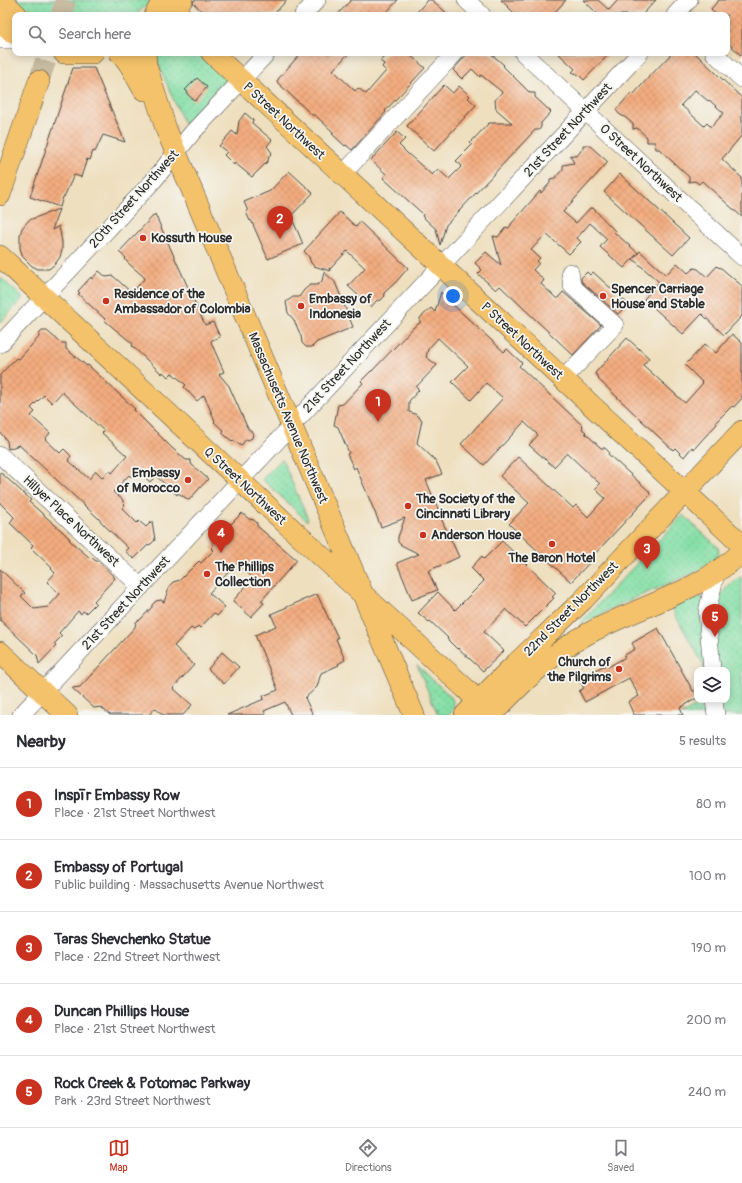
<!DOCTYPE html>
<html lang="en">
<head>
<meta charset="utf-8">
<style>
	:root { --surface:#fff; --page:#f2f2f3; --text:#2b2b33; --muted:#7c7c81; --line:#e1e1e2; --accent:#c8321e }
	body { margin:0; font-family:Pangolin,sans-serif; background:var(--page); color:var(--text) }
	.controls { position:absolute; right:12px; bottom:12px; display:grid; overflow:hidden; border-radius:8px; box-shadow:0 2px 10px #0003 }
	.controls button { width:36px; height:36px; display:grid; place-items:center; padding:0; border:0; border-bottom:1px solid var(--line); background:var(--surface); color:var(--text); font:20px sans-serif }
	.you { position:absolute; left:453px; top:296px; width:14px; height:14px; margin:-10px; border:3px solid #fff; border-radius:50%; background:#1a73e8; box-shadow:0 0 0 6px #1a73e833 }
	.badge { display:grid; place-items:center; width:26px; height:26px; border-radius:50%; background:var(--accent); color:#fff; font-size:13px; font-weight:700 }
	.pin { position:absolute; translate:-50% -33px; filter:drop-shadow(0 1px 2px #0008) }
	.pin::after { content:''; position:absolute; top:21px; width:14px; height:12px; background:inherit; clip-path:polygon(0 0,100% 0,50% 100%) }
	.list { margin:0; padding:0; list-style:none }
	h2 { display:flex; justify-content:space-between; align-items:center; height:52px; margin:0; padding:0 16px; font-size:17px }
	h2 small { font-size:13px; font-weight:400; color:var(--muted) }
	.list li { display:grid; grid-template-columns:26px 1fr auto; gap:12px; align-items:center; box-sizing:border-box; height:72px; padding:0 16px; border-top:1px solid var(--line) }
	.list b { display:block; font-size:15px; white-space:nowrap }
	.list p { margin:0; font-size:13px; white-space:nowrap; color:var(--muted) }
	.list em { font-size:13px; font-style:normal; color:var(--muted) }
	.icon { flex:none; width:22px; height:22px; fill:none; stroke:currentColor; stroke-width:2; stroke-linecap:round; stroke-linejoin:round }
	.map { position:relative; flex:none; width:742px; height:715px; overflow:hidden }
	.search { position:absolute; background:var(--surface); box-shadow:0 2px 10px #0003; left:12px; right:12px; top:12px; height:44px; display:flex; align-items:center; gap:10px; box-sizing:border-box; padding:0 14px; border-radius:8px; color:var(--muted); font-size:15px }
	.sheet { height:412px; background:var(--surface) }
	nav { display:flex; justify-content:space-around; align-items:center; box-sizing:border-box; height:56px; border-top:1px solid var(--line); background:var(--surface); font-size:11px; color:var(--muted) }
	nav a { display:grid; justify-items:center; gap:2px }
	nav .on { color:var(--accent) }
	.map>svg:first-child { display:block }
	.park { fill:url(#park-dots); stroke:#588568 }
	.building { fill:url(#building-cross-hatch); fill-rule:evenodd }
	.lines { fill:none; stroke-linecap:round; stroke-linejoin:round }
	.major-tunnel { stroke:#c7bba1; stroke-width:21; stroke-dasharray:21 10; stroke-linecap:butt }
	.minor-casing { stroke:#484641; stroke-width:18 }
	.major-casing { stroke:#484641; stroke-width:22 }
	.minor { stroke:#fff; stroke-width:17 }
	.major { stroke:#f4c26a; stroke-width:21 }
	.poi-dot { fill:#c8321e; stroke:#f6f6f2; stroke-width:1.5 }
	.labels { text-anchor:middle; dominant-baseline:central; stroke-width:3.5; stroke-linejoin:round; paint-order:stroke }
	.street-label { font-size:13px; fill:#2b2b2b; stroke:#f6f6f2 }
	.poi-label { font-size:13px; font-weight:bold; fill:#2b2b2b; stroke:#f6f6f2; text-anchor:start }
</style>
</head>
<body>
<div class="map">
<svg width="742" height="715" viewBox="0 0 742 715">
	<defs>
		<pattern id="park-dots" width="8" height="8" patternUnits="userSpaceOnUse"><rect width="8" height="8" fill="#85dfa6"/><path d="M2 2h.1M6 6h.1" fill="none" stroke="#73c08f" stroke-width="1.8" stroke-linecap="round"/></pattern>
		<pattern id="building-cross-hatch" width="8" height="8" patternUnits="userSpaceOnUse"><rect width="8" height="8" fill="#f3ac7f"/><path d="M0 0l8 8M0 8l8-8" fill="none" stroke="#d0946e"/></pattern>
	</defs>
	<rect width="100%" height="100%" fill="#f6f6f2"/>
	<filter id="ink" filterUnits="userSpaceOnUse"><feTurbulence type="fractalNoise" baseFrequency=".025" numOctaves="2"/><feDisplacementMap in="SourceGraphic" scale="8" xChannelSelector="R" yChannelSelector="G"/><feConvolveMatrix kernelMatrix="1 2 1 2 8 2 1 2 1" color-interpolation-filters="sRGB"/></filter>
	<filter id="wash" filterUnits="userSpaceOnUse"><feTurbulence type="fractalNoise" baseFrequency=".012" numOctaves="4" result="noise"/><feDisplacementMap in="SourceGraphic" scale="16" xChannelSelector="R" yChannelSelector="G"/><feGaussianBlur stdDeviation="0.9" result="paint"/><feColorMatrix in="noise" values="0 0 0 0 0 0 0 0 0 0 0 0 0 0 0 0 0 1.4 0 .05"/><feComposite in="paint" operator="in"/></filter>
	<g filter="url(#wash)">
		<rect width="100%" height="100%" fill="#eedfbe"/>
		<path class="park" d="M9,0H154L135,15H27Z
			M156,53H198L226,78L227,84L194,119L184,124L160,68Z
			M1,278L23,298L0,323V279Z
			M282,459L308,519L307,521L262,479Z
			M683,515L718,547L719,553L717,557L700,570L621,604L581,624L580,623Z
			M741,577L742,578V715H680L708,700H727V670H704L703,663L702,662L674,613L673,607C694,598 695,594 719,601C723,590 730,583 741,577Z
			M417,665L451,697C455,704 455,709 449,715H438Z"/>
		<g id="blocks">
			<path class="building" d="M194,0H287L273,15H206L193,3Z
				M351,0H398L384,15H337Z
				M428,0H432L449,15H414Z
				M501,0H566L552,15H516Z
				M583,0H598L609,10L618,0H656L642,15H599Z
				M719,0H742V56L727,42V15H716L711,9Z
				M301,53H349L333,70L355,91L358,88L366,94L386,71L382,67L384,64L380,61L388,53H408L425,68L385,111L386,112L352,150L346,145L345,146L332,134L334,133L315,115H312L278,83L277,81L279,78Z
				M468,53H490L504,65L503,66L530,93H535V97L551,112L541,123V127L539,130H535L446,225L440,245L436,229L422,216L423,214L383,178L386,174L371,160L397,132L405,139L399,145L407,153L432,175L438,169L449,179L462,166L456,161L472,145L470,143L489,123H512L496,109L495,100L502,92L481,75L480,77L472,69L462,79L453,70Z
				M558,53H610L584,80L579,75L572,72L575,69Z
				M672,53H695L742,98V135L722,159L742,178V217L702,181L699,184L695,181L689,182V177L659,149H656L655,142H647V137L637,128L633,129V124L626,118L619,114L616,110L631,93L633,95L649,77V75L653,73ZM695,90L708,101L709,100L724,113L711,127L707,123L704,126L681,105Z
				M73,68H94L125,142L103,135L95,152L93,151L90,160L87,159L81,177L74,175L64,197H63L60,207L30,197Z
				M197,78L207,87L195,101L187,94L188,92L185,90Z
				M444,85L453,93L459,86L470,96L468,98L476,105L434,151L407,126Z
				M245,113L253,120L252,123L272,140L267,146L272,153L268,157L269,158L267,162L252,177L241,168L235,163L234,165L224,155L227,152L219,146L232,131L237,135L239,121Z
				M583,145H589L608,162L563,212L576,223L590,208H593L615,231L614,232L638,253L624,268L600,247L607,239L590,223L577,238L581,242L569,254L546,234L531,250L540,258L537,261L539,263L533,270L544,280L541,284L557,299L563,292L601,325L573,355L500,286L496,290L478,274L482,270L475,263L486,252L501,265L493,236L498,237L506,227L509,228L512,223L540,191L541,193L550,183V179L555,178L563,169V165L574,163L570,155L577,156L583,148Z
				M289,171L313,193L291,216L303,244L268,259L251,220L250,221L246,212L248,211L244,202L270,191Z
				M620,174L689,238L673,255L604,192Z
				M59,209L52,230L59,226L62,242V250L60,257L55,264L49,269H38L32,266L23,257L20,248V235L22,228L29,220Z
				M340,212L356,227L360,222L408,268L396,282L384,293L385,296L380,301L377,300L371,307L348,286L365,268L347,251L330,269L329,268L330,271L314,266L311,263L309,257L304,251Z
				M155,214L205,325L213,322L220,337L212,340L211,342L224,372L219,374L229,386L248,429L253,433L252,438L248,440L246,439L241,446L233,440L232,441L222,433L224,431L214,422L215,421L204,395L197,401L184,387L186,385L172,373L168,377L163,372L162,374L132,346L133,344L104,320L105,319L78,294L80,293L78,291L91,277L92,279L99,271L106,277L113,276L132,293L145,278L128,263L125,259L126,258L119,252Z
				M640,251L666,275L677,263L688,273L694,268L698,269L707,277L717,266L719,268L720,267L742,286V316L724,335L702,314L683,334L644,299L659,282L633,259Z
				M324,272L335,282L353,327L317,342L312,347H306L302,343L301,336L294,320L288,313L286,302L293,297H299L304,290L310,285H317L322,281Z
				M587,272L590,275L593,272L628,304L618,314L581,281V278Z
				M441,292L449,301L504,352L507,349L522,363L519,366L583,426L582,429L586,432L585,433L601,448H605L609,452L608,454L649,491L650,495L590,559L591,561L571,582L509,524L529,503L500,476L518,457L573,508L576,505L588,517L605,498L595,489L600,484L567,453L554,467L529,445L538,435L524,422L484,465L461,444L503,398L486,383L471,400L452,382L468,366L438,338L428,349L426,357L437,365L416,387L419,390L409,401V412L415,414L422,420L417,443L436,461L442,474L426,480L439,511L438,512L459,557L428,571L437,590L412,600L397,563L419,554L401,545L398,542V537L405,518L381,527L356,467L354,469L347,454L349,453L338,427L334,425L338,405L343,404L363,383L361,381L371,371H372L415,326L420,323V318L431,308L435,312Z
				M42,331H47L61,343H66V349L87,366L88,365L135,409L134,410L172,448L186,460H190L192,465L208,479L189,500L178,493L177,495L156,476L150,482L137,470L131,477L129,475L113,492L123,500V503L125,505L122,508L137,523L139,521L146,527L152,521L155,540L151,544L148,545L134,559L125,551L128,548L105,526L98,518L19,445L8,449L7,441L0,432V375L16,358L18,359H19L39,337V334ZM62,392L104,431L102,433L127,456L112,473L109,470L103,478L96,471L89,479L68,460L71,456L64,449L60,453L45,439L50,433L31,416L35,412L31,408L44,395L52,403Z
				M732,334L742,343V398L734,407L732,406L716,422L717,424L701,441L694,449L692,447L684,457L675,448L673,450L660,438L598,379L599,378L595,373L627,338L649,358L643,365L685,403L703,383L685,365L705,344L716,353Z
				M0,472L31,500L29,502L62,531L70,539L69,540L90,558L91,557L96,561H99L115,578L94,601L96,603L86,613L83,611L81,614L78,611L59,633L62,636L54,644L56,646L39,664L37,655L0,620V569L25,593L21,596L34,609L48,607L60,594L47,582L55,573L51,569L52,568L31,548L33,545L10,523L14,517L0,503Z
				M242,513L249,519L254,520L257,523V526L297,560L261,601L264,603L251,617L233,601L253,578L237,563L209,593L225,607L217,616L214,613L200,628L198,626L194,630L191,628L174,646L194,665L173,688L192,705L183,715H163L155,708L149,715H110L101,707L94,708L72,688L80,687L135,627L136,622L141,619L152,607V605L156,601L161,600L164,602L170,585L173,582L180,580L199,561L201,563L214,550L211,548L214,544L213,543L225,531L227,526L231,524Z
				M502,541L556,593L552,597L554,598L525,627L506,609L484,632L504,651L483,671L458,648L457,649L447,639L448,638L430,621L429,622L418,613L438,592L455,610L484,581L471,568L482,556L484,559Z
				M317,594L338,638L336,639L345,660L338,664L339,665L321,673L317,687L305,698L313,715H291L285,702L264,711L266,715H227L264,699L263,696L278,690L255,635L276,626L271,614Z
				M658,628L693,691H697V698L680,708L683,715H634L628,702L639,696L629,678L585,702L579,691L584,688L578,679L607,664L608,667L624,658L625,655L635,649L632,643Z
				M222,652L239,667L224,684L208,669Z"/>
		</g>
	</g>
	<g filter="url(#ink)">
		<use href="#blocks" fill-opacity="0" stroke="#484641" stroke-width="1"/>
		<g class="lines">
			<path class="major-tunnel" d="M61,15L66,0
				M39,81L48,53"/>
			<defs>
				<path id="minor" d="M466,0L482,15
					M303,15L317,0
					M675,15L689,0
					M0,40H15
					M523,53L742,257
					M714,53L742,79
					M342,175L455,53
					M0,344L154,180L192,133L267,53
					M563,379L615,325L572,286L570,272
					M0,455L141,587
					M712,670L707,612L716,573
					M714,700L716,715
					M21,715L640,53"/>
				<path id="major" d="M1,0L17,15
					M155,15L163,0
					M170,15L182,0
					M0,23L15,34
					M64,53H93
					M120,53C132,63 135,77 144,90
					M145,53L146,65L166,129L414,715
					M212,53L742,545
					M0,195L39,81
					M0,256L295,532L466,689L490,715
					M0,652L67,715
					M465,715L507,672L583,600L742,431
					M491,715C521,684 550,654 589,633C640,606 699,592 742,552"/>
			</defs>
			<use href="#minor" class="minor-casing"/>
			<use href="#major" class="major-casing"/>
			<use href="#minor" class="minor"/>
			<use href="#major" class="major"/>
		</g>
	</g>
	<g class="poi-dot">
		<circle cx="143" cy="238" r="4"/>
		<circle cx="603" cy="296" r="4"/>
		<circle cx="106" cy="301" r="4"/>
		<circle cx="301" cy="306" r="4"/>
		<circle cx="188" cy="480" r="4"/>
		<circle cx="408" cy="506" r="4"/>
		<circle cx="423" cy="535" r="4"/>
		<circle cx="552" cy="544" r="4"/>
		<circle cx="207" cy="574" r="4"/>
		<circle cx="619" cy="669" r="4"/>
	</g>
	<g class="labels">
		<g class="street-label">
			<text transform="translate(284 121) rotate(43)">P Street Northwest</text>
			<text transform="translate(568 130) rotate(-47)">21st Street Northwest</text>
			<text transform="translate(641 163) rotate(43)">O Street Northwest</text>
			<text transform="translate(134 199) rotate(-48)">20th Street Northwest</text>
			<text transform="translate(522 341) rotate(43)">P Street Northwest</text>
			<text transform="translate(347 366) rotate(-47)">21st Street Northwest</text>
			<text transform="translate(288 418) rotate(67)">Massachusetts Avenue Northwest</text>
			<text transform="translate(245 486) rotate(43)">Q Street Northwest</text>
			<text transform="translate(71 521) rotate(43)">Hillyer Place Northwest</text>
			<text transform="translate(126 603) rotate(-47)">21st Street Northwest</text>
			<text transform="translate(571 609) rotate(-45)">22nd Street Northwest</text>
		</g>
		<g class="poi-label">
			<text x="151" y="238">Kossuth House</text>
			<text x="611" y="289">Spencer Carriage<tspan x="611" dy="15">House and Stable</tspan></text>
			<text x="114" y="294">Residence of the<tspan x="114" dy="15">Ambassador of Colombia</tspan></text>
			<text x="309" y="299">Embassy of<tspan x="309" dy="15">Indonesia</tspan></text>
			<text x="180" y="473" text-anchor="end">Embassy<tspan x="180" dy="15">of Morocco</tspan></text>
			<text x="416" y="499">The Society of the<tspan x="416" dy="15">Cincinnati Library</tspan></text>
			<text x="431" y="535">Anderson House</text>
			<text x="552" y="558" text-anchor="middle">The Baron Hotel</text>
			<text x="215" y="567">The Phillips<tspan x="215" dy="15">Collection</tspan></text>
			<text x="611" y="662" text-anchor="end">Church of<tspan x="611" dy="15">the Pilgrims</tspan></text>
		</g>
	</g>
</svg>
<div class="controls">
<button><svg class="icon" aria-label="layers" viewBox="0 0 24 24"><path d="M12 4l9 5-9 5-9-5zM3 14l9 5 9-5"/></svg></button>
</div>
<div class="you"></div>
<div class="pin badge" style="left:378px;top:422px">1</div>
<div class="pin badge" style="left:280px;top:239px">2</div>
<div class="pin badge" style="left:647px;top:569px">3</div>
<div class="pin badge" style="left:221px;top:553px">4</div>
<div class="pin badge" style="left:715px;top:637px">5</div>
<div class="search"><svg class="icon" aria-label="search" viewBox="0 0 24 24"><circle cx="10" cy="10" r="6"/><path d="M15 15l6 6"/></svg>Search here</div>
</div>
<section class="sheet">
<h2>Nearby<small>5 results</small></h2>
<ul class="list">
<li><span class="badge">1</span><div><b>Inspīr Embassy Row</b><p>Place · 21st Street Northwest</p></div><em>80 m</em></li>
<li><span class="badge">2</span><div><b>Embassy of Portugal</b><p>Public building · Massachusetts Avenue Northwest</p></div><em>100 m</em></li>
<li><span class="badge">3</span><div><b>Taras Shevchenko Statue</b><p>Place · 22nd Street Northwest</p></div><em>190 m</em></li>
<li><span class="badge">4</span><div><b>Duncan Phillips House</b><p>Place · 21st Street Northwest</p></div><em>200 m</em></li>
<li><span class="badge">5</span><div><b>Rock Creek &amp; Potomac Parkway</b><p>Park · 23rd Street Northwest</p></div><em>240 m</em></li>
</ul>
</section>
<nav>
<a class="on"><svg class="icon" aria-label="map" viewBox="0 0 24 24"><path d="M3 6l6-2 6 2 6-2v14l-6 2-6-2-6 2zM9 4v14M15 6v14"/></svg>Map</a>
<a><svg class="icon" aria-label="directions" viewBox="0 0 24 24"><path d="M12 3l9 9-9 9-9-9zM9 14v-3h6M13 9l2 2-2 2"/></svg>Directions</a>
<a><svg class="icon" aria-label="saved" viewBox="0 0 24 24"><path d="M7 4h10v16l-5-4-5 4z"/></svg>Saved</a>
</nav>
</body>
</html>
